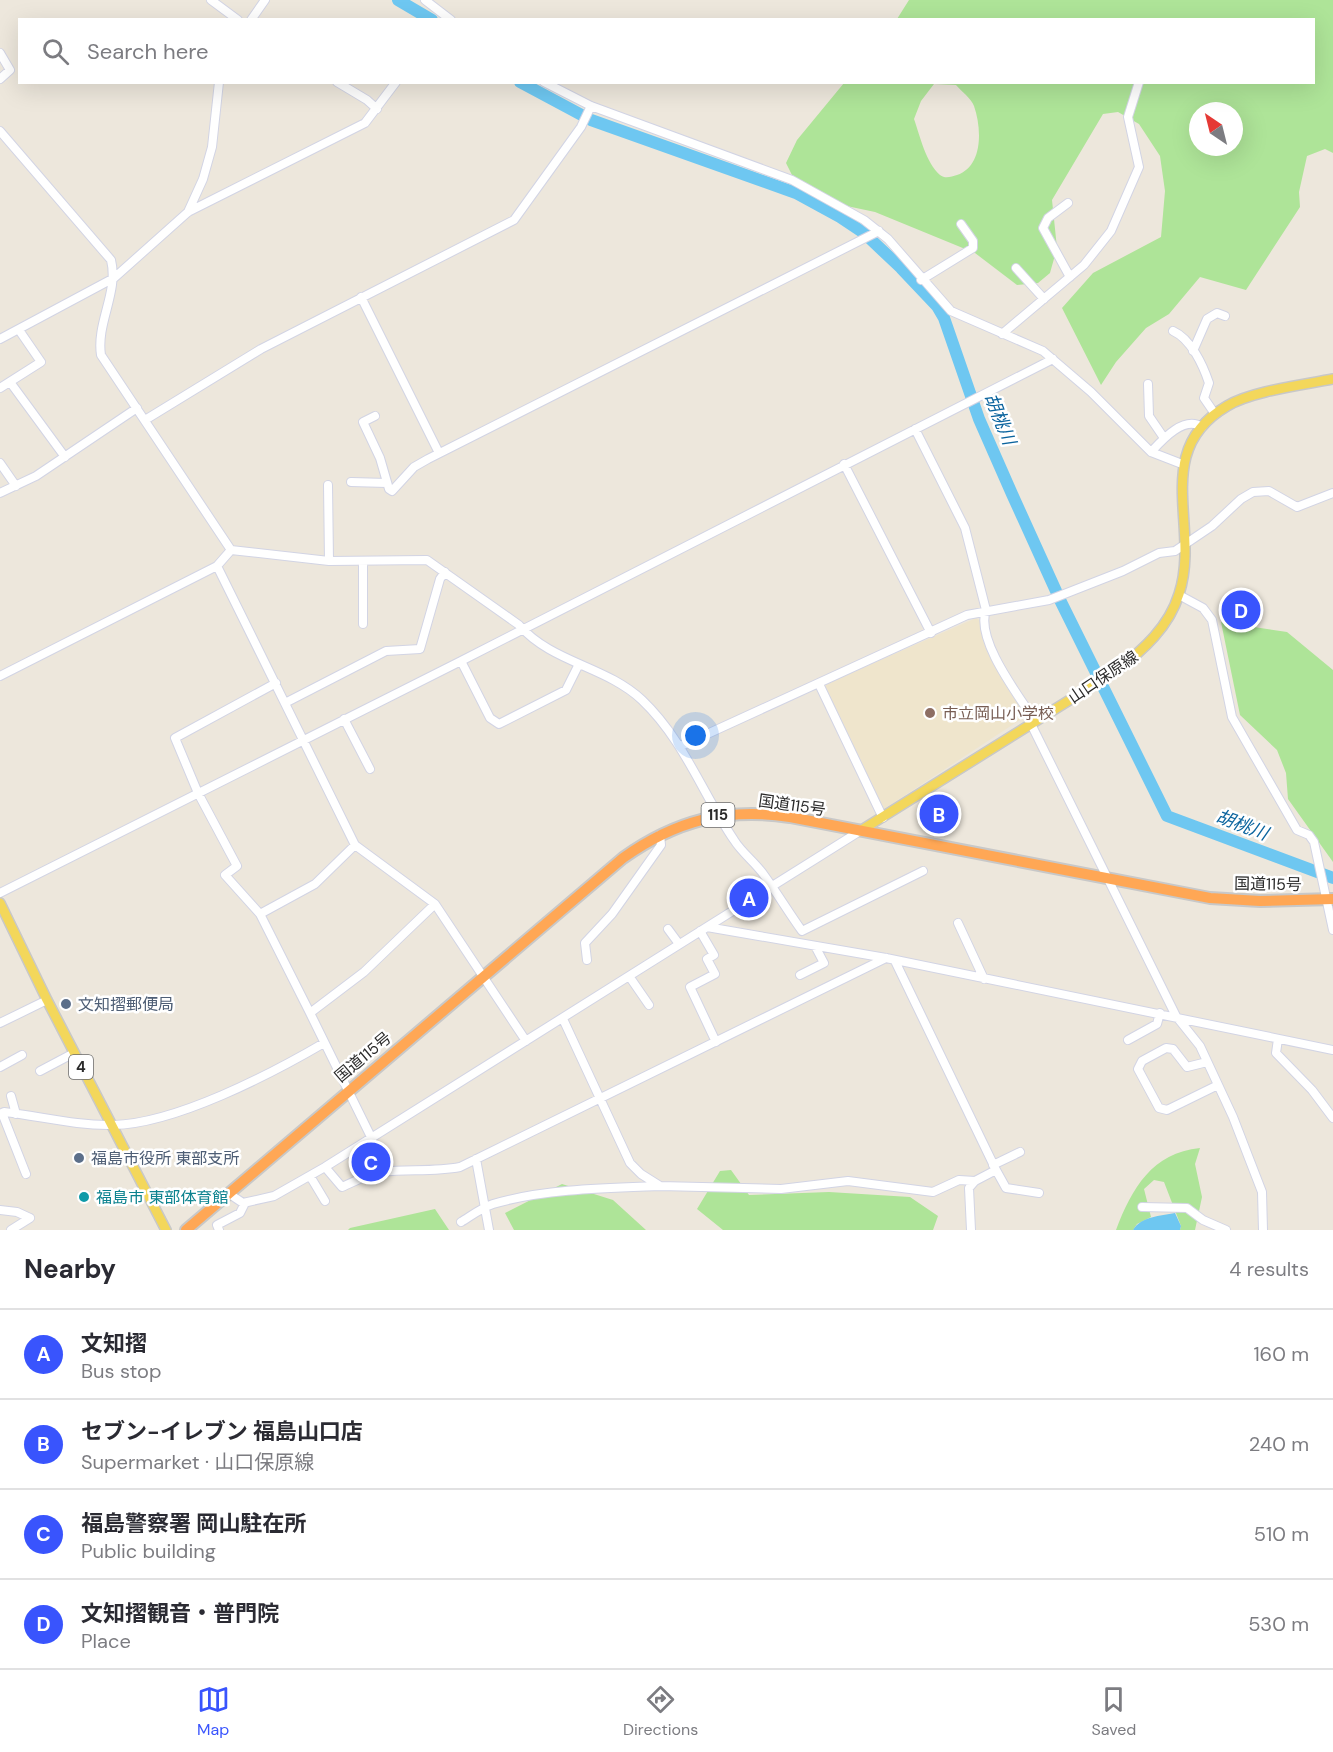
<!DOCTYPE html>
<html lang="en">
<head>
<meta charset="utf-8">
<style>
	:root { --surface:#fff; --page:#f7f7f7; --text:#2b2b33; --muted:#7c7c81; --line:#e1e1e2; --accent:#3954fd }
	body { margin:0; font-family:"DM Sans","Noto Sans JP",sans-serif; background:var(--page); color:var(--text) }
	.compass { position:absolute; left:1189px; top:102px; width:54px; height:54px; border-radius:50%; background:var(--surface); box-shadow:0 6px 24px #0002; rotate:325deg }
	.you { position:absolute; left:696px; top:736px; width:21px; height:21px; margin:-15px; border:4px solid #fff; border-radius:50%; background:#1a73e8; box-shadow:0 0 0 9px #1a73e833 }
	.badge { display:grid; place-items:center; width:39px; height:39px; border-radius:50%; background:var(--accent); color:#fff; font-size:20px; font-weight:700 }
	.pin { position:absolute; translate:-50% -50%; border:3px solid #fff; box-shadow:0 2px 6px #0006 }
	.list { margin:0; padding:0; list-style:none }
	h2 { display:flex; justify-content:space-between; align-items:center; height:78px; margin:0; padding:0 24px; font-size:26px }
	h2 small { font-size:20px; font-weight:400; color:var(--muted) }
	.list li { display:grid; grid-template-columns:39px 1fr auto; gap:18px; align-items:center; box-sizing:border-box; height:90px; padding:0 24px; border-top:2px solid var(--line) }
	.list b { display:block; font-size:22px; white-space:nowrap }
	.list p { margin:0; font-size:20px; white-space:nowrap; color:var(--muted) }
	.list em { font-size:20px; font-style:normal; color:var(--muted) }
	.icon { flex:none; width:33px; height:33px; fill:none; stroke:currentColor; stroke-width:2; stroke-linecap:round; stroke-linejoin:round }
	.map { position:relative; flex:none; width:1333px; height:1230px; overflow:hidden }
	.search { position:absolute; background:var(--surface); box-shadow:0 6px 24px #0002; left:18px; right:18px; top:18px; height:66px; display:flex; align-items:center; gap:15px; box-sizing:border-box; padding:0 21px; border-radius:0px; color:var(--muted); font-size:22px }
	.sheet { height:438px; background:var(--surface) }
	nav { display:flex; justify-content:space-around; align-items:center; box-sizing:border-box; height:84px; border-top:2px solid var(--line); background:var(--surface); font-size:16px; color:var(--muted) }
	nav a { display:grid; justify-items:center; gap:3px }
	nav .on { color:var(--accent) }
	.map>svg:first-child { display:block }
	.education { fill:#efe5cc }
	.green { fill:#aee498; fill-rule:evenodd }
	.water { fill:#6ec7f1 }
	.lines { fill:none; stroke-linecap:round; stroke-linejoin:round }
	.river { stroke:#6ec7f1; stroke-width:12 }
	.minor-casing { stroke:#d2d4e4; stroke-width:10 }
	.major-casing { stroke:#c8c8c8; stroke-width:12 }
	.highway-casing { stroke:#c8c8c8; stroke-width:14 }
	.minor { stroke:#fff; stroke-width:8 }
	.major { stroke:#f3d75b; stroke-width:9 }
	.highway { stroke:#ffa755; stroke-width:10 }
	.education-dot { fill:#8d6e63; stroke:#fff; stroke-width:2 }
	.service-dot { fill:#5c6f8a; stroke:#fff; stroke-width:2 }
	.culture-dot { fill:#0f9aa8; stroke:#fff; stroke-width:2 }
	.labels { text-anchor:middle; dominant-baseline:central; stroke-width:5; stroke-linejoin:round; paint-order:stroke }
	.shield { fill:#fff; stroke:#6b6b6b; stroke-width:1.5 }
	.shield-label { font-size:15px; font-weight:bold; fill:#2b2b2b }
	.street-label { font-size:16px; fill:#2b2b2b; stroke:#fff }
	.education-label { font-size:16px; fill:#785e54; stroke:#fff; text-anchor:start }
	.service-label { font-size:16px; fill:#4e5e75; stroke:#fff; text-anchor:start }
	.culture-label { font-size:16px; fill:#0d838f; stroke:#fff; text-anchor:start }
	.water-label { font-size:18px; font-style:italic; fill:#0b649e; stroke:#fff }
</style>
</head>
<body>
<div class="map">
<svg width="1333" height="1230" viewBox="0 0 1333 1230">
	<rect width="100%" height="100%" fill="#ede7dc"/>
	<path class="education" d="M976,618L982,622L987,652L1024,714L1020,720L884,809L825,688L826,684Z"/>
	<path class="green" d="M909,0H1333V153L1325,149L1307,156L1299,192L1300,207L1246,290L1200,277L1169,314L1146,328L1116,362L1101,385L1062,308L1093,273L1161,237L1165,191L1160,156L1139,124L1118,112L1103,114L1052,200L1057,248L1050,273L1038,283L1017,285L975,253L875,212L809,198L793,177L786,163L797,140L844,83L1314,82V20L897,19ZM934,84L956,85C961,91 971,98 974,106C982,129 983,166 957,175C951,177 945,179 940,175C926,163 920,136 914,119L921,101ZM1198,111H1234V147H1198Z
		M1221,622L1287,632L1333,670V862L1288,799L1286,773L1277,750L1240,715Z
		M1200,1148L1195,1164L1202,1197L1195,1230H1180L1181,1226L1164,1182L1154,1180L1144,1189L1151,1217L1137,1224L1133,1230H1116C1132,1188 1152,1153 1200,1148Z
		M731,1170L749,1195L829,1192L910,1197L938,1216L933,1230H723L697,1209L720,1171Z
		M562,1184L613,1200L646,1230H514L505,1213Z
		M435,1209L449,1230H348L350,1228Z"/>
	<path class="water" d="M1175,1213L1181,1226L1180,1230H1133C1142,1216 1160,1216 1175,1213Z"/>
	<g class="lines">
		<path class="river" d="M398,0L432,20
			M520,82L591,120L796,193L840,217L864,233L901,268L937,306L944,318L979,419L1012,494L1061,602L1167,816L1333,878"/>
		<defs>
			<path id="minor" d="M211,0L238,20
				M425,0L451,20
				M251,20L265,0
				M0,53L10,70L0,79
				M337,82L367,100L377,109
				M544,82L591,106L792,180L864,220L888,239L951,311L1043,351L1091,392L1151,452L1182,464
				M0,131L111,260C119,292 96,323 101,355L231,550L217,566L355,845L435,904L526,1041
				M1068,203L1048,218L1043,228L1070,277
				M188,212L203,179L212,147L219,82
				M1016,268L1044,299
				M921,280L973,248V241L961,224
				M361,297L439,453
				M1173,331C1191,339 1203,365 1209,383L1204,398L1215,414
				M1002,334L1084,265L1111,231L1139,167L1128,117L1139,82
				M0,339L114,278L188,212L365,123L396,82
				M1193,351L1207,319L1217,313L1225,316
				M10,382L65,457
				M1148,384L1149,416L1164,438
				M0,388L41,362L19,330
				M375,416L363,422L380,458L389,489L392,491L414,467L428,459L879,231
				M145,420L261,349L514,220L581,127L591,106
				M915,429L965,528L986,610C975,640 1019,696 1035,721
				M1151,452C1162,440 1184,415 1202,427
				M0,463L16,486
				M844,464L931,633
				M351,482L387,483
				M328,485L329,561
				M0,493L36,476L137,408
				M231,550L329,561L427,560L519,625C552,663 606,666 642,700C684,740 702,793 734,840C742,853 755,862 764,875C777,893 789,913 802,931L923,871
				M363,561V624
				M1179,595L1203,608L1212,620L1232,717L1297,830L1309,835L1314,842L1333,930
				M461,661L1053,359
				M0,676L217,566
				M276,683L175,738L198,793L237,866L225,875L260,914L310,1013
				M819,684L883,818
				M285,703L386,651L420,649L440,579L445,572
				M344,719L370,769
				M1031,724L1176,1016L1200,1046L1233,1117L1262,1192L1263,1230
				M681,746L967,615L1049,600L1123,571L1159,553L1175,551L1212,526L1241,499L1253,492L1269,491L1297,507L1333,493
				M0,893L461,661L490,718L499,724L566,690L579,664
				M260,914L315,884L355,845
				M958,923L984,979
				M707,927L860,831
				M668,929L679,944
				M700,931L714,955L707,959L715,974L690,987L716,1042
				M587,960L585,943L612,914L661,845L660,835
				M895,961L996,1170L975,1181L969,1188L971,1230
				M800,975L824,963L815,946
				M629,976L649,1005
				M563,1019L630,1163L641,1174L660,1186L781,1189L848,1181L933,1192L959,1180L975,1181
				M0,1023L47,1000
				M1278,1039L1276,1053L1312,1090L1333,1118
				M1128,1040L1157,1024L1160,1013
				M1207,1062L1187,1067L1173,1049L1166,1048L1142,1061L1138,1069L1159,1108L1167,1110L1218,1085
				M0,1067L22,1055
				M40,1071L74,1053
				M11,1096L16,1114
				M2,1113L26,1174
				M0,1114L4,1112C40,1116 76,1126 113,1125C175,1124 271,1074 324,1043
				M372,1139L310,1013L364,972L435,904
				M476,1159L489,1230
				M993,1165L1020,1152
				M325,1167L342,1187C354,1182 369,1173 382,1172C408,1169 434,1172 460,1167L886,958
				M996,1170L1006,1188L1039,1193
				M310,1176L325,1201
				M228,1193L243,1203L274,1196L325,1167L707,927L886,958L1333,1050
				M1142,1207L1187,1208L1203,1220L1226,1230
				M0,1210L17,1212L30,1218
				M461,1222C471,1216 481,1208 493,1204C543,1189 607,1188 660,1186
				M11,1230L30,1218
				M219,1230L217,1225L240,1213L245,1203"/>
			<path id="major" d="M860,831L1116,671C1143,650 1169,627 1179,594C1201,527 1150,451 1227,406C1252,391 1303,385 1333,379
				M0,903L47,1000L166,1230"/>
			<path id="highway" d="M186,1230L623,858C675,821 726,807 790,817L1210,898L1260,901L1333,899"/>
		</defs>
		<use href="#minor" class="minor-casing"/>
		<use href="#major" class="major-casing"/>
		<use href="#highway" class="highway-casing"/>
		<use href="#minor" class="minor"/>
		<use href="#major" class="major"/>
		<use href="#highway" class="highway"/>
	</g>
	<circle class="education-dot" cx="930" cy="713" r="6"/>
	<g class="service-dot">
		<circle cx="66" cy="1004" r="6"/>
		<circle cx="79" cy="1158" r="6"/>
	</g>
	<circle class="culture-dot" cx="84" cy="1197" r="6"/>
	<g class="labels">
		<g class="shield">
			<rect x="701.5" y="803" width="33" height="24" rx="4.5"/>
			<rect x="69" y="1055" width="24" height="24" rx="4.5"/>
		</g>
		<g class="shield-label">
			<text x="718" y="815">115</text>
			<text x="81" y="1067">4</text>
		</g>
		<g class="street-label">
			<text transform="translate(1103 677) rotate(-34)">山口保原線</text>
			<text transform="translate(792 805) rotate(8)">国道115号</text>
			<text transform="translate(1268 884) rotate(1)">国道115号</text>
			<text transform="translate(363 1057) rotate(-40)">国道115号</text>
		</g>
		<g class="education-label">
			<text x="942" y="713">市立岡山小学校</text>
		</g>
		<g class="service-label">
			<text x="78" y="1004">文知摺郵便局</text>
			<text x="91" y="1158">福島市役所 東部支所</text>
		</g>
		<g class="culture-label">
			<text x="96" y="1197">福島市 東部体育館</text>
		</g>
		<g class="water-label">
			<text transform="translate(1000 419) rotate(68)">胡桃川</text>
			<text transform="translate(1242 825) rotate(21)">胡桃川</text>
		</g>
	</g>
</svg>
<svg class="compass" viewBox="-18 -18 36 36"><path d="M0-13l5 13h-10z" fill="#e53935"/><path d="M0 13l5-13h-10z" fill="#7c7c81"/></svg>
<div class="you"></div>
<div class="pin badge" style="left:749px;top:898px">A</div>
<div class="pin badge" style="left:939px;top:814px">B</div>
<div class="pin badge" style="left:371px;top:1162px">C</div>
<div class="pin badge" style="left:1241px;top:610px">D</div>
<div class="search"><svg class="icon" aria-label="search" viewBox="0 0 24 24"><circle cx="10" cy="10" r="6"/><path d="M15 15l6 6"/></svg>Search here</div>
</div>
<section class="sheet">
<h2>Nearby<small>4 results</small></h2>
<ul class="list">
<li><span class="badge">A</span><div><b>文知摺</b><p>Bus stop</p></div><em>160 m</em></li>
<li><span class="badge">B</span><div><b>セブン-イレブン 福島山口店</b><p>Supermarket · 山口保原線</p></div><em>240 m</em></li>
<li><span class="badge">C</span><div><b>福島警察署 岡山駐在所</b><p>Public building</p></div><em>510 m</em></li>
<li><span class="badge">D</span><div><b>文知摺観音・普門院</b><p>Place</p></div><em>530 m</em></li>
</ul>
</section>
<nav>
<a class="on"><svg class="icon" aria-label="map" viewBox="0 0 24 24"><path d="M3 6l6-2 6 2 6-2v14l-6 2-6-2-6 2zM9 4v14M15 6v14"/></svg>Map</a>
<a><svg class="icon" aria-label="directions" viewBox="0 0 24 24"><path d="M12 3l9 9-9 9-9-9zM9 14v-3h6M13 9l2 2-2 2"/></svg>Directions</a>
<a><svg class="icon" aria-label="saved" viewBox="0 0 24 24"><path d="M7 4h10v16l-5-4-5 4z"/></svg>Saved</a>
</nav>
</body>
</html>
